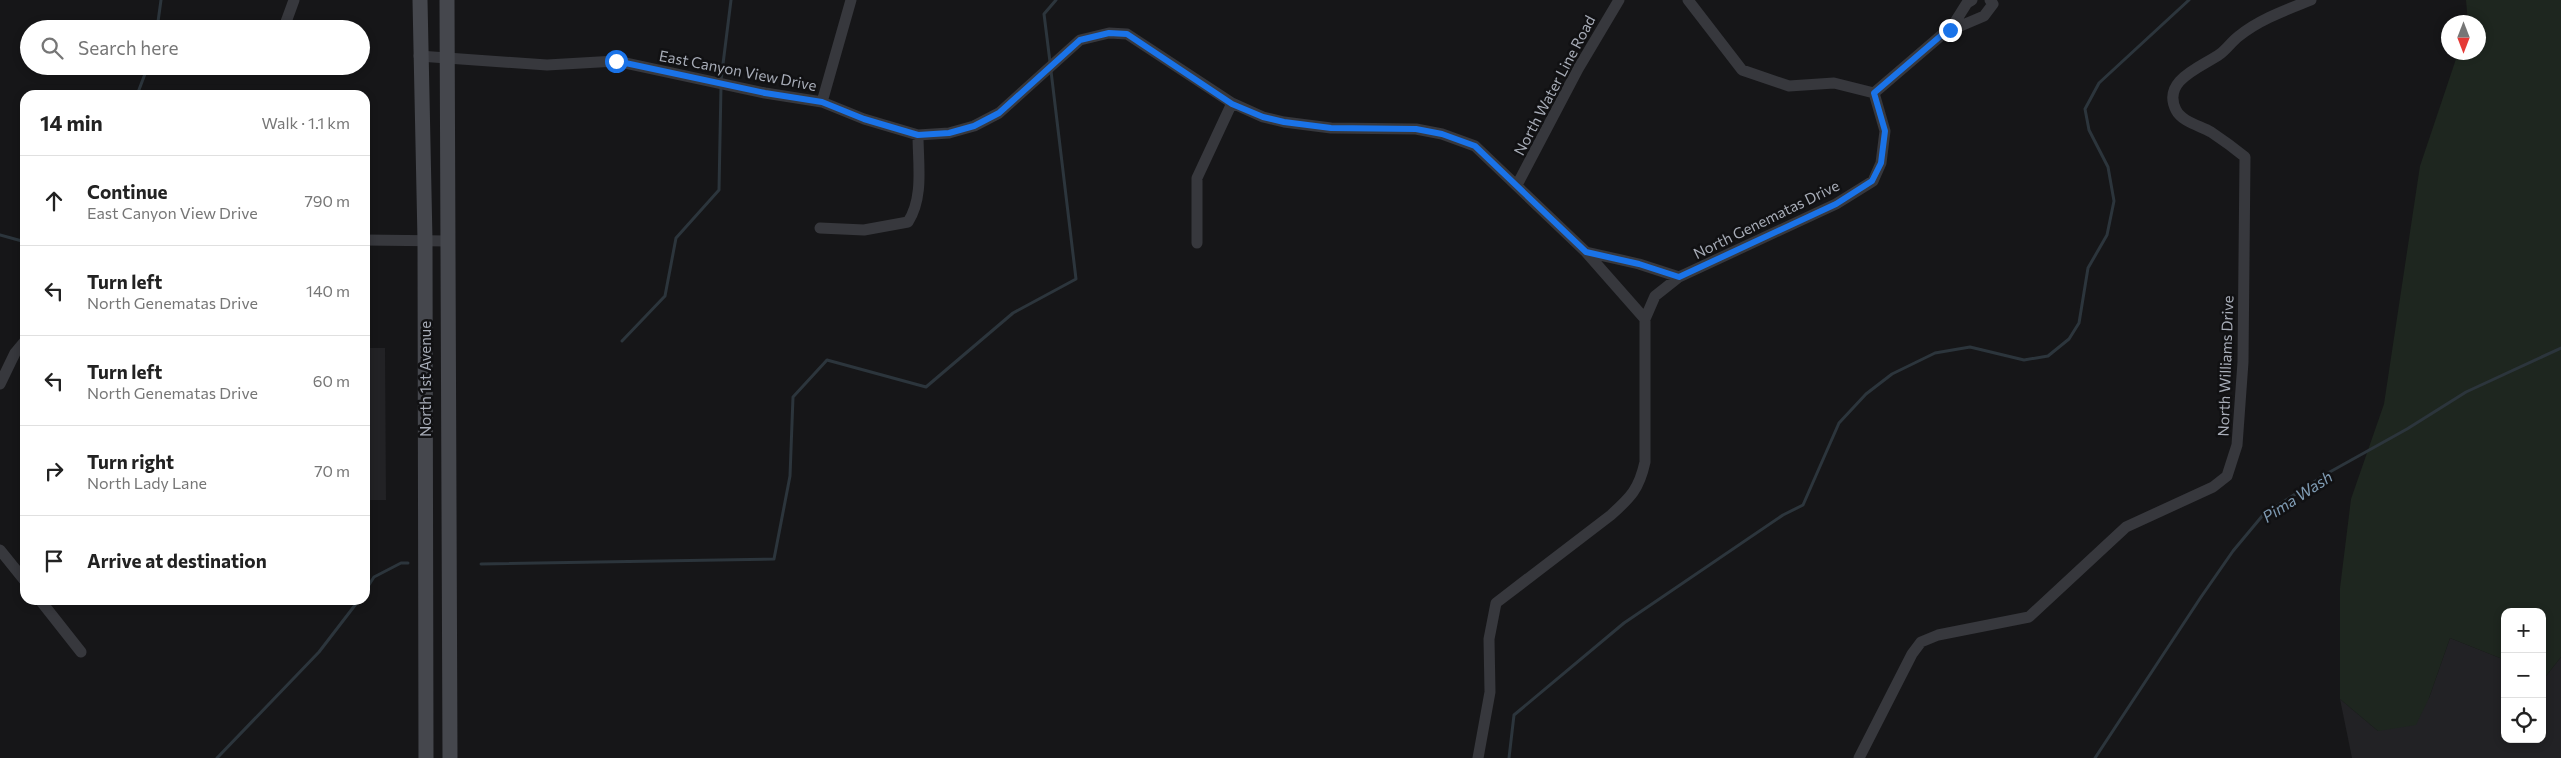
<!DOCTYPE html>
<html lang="en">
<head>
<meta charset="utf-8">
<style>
	:root { --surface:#fff; --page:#f6f6f6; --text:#222; --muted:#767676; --line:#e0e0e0 }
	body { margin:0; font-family:Commissioner,sans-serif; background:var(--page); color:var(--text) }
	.controls { position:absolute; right:15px; bottom:15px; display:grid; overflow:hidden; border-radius:10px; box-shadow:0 2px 8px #0003 }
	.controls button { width:45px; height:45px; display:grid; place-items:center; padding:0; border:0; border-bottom:1px solid var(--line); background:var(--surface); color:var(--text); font:25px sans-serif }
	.compass { position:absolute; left:2441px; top:15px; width:45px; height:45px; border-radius:50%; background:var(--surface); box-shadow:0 2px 8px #0003; rotate:180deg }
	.stop { position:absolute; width:15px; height:15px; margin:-11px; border:4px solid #1a73e8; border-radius:50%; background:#fff }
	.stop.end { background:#1a73e8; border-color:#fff; box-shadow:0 1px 5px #0008 }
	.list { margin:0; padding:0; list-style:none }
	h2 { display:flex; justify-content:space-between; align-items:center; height:65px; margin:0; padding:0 20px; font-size:21px }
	h2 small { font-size:16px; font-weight:400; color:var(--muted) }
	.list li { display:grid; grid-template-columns:32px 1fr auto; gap:15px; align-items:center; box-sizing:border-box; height:90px; padding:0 20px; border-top:1px solid var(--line) }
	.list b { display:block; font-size:19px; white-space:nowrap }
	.list p { margin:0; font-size:16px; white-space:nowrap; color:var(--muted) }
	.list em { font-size:16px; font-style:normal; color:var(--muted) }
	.icon { flex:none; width:28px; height:28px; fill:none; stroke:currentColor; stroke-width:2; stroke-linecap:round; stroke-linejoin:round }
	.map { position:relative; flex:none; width:2561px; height:758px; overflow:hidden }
	.search { position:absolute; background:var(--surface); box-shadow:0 2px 8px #0003; left:20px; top:20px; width:350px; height:55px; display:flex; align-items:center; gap:12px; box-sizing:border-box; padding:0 18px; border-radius:28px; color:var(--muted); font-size:19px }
	.panel { position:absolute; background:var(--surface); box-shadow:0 2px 8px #0003; left:20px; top:90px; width:350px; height:515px; border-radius:15px }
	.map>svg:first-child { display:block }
	.built { fill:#222225 }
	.green { fill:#1e261f }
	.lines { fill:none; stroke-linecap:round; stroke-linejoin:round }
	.stream { stroke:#2c353c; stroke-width:3 }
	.street { stroke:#37383d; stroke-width:11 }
	.secondary { stroke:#45474d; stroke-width:15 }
	.route { stroke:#1a73e8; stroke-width:6 }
	.labels { text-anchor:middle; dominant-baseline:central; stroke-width:5; stroke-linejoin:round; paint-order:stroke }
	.street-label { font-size:15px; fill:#a8adb8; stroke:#111113 }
	.water-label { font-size:16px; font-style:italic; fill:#7f9bb3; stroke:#111113 }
</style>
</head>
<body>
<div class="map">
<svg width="2561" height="758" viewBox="0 0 2561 758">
	<rect width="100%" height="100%" fill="#161618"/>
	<path class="built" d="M365,348H385L386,500H365Z
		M2450,638L2505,660V739H2542V681L2561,657V758H2352L2340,699L2378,731L2429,698Z"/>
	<path class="green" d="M2466,0H2561V657L2542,681V612H2505V660L2450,638L2429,698L2416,725L2378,731L2340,699V588L2351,499L2384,404L2420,166L2458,53L2478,52V22H2468Z"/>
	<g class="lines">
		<path class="stream" d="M157,29L161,0
			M1050,62L1044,14L1056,0
			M721,80L731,0
			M137,95L148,66
			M0,235L22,241L25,244
			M622,341L665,296L676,238L719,190L721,86
			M481,564L774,559L790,476L793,397L827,360L926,387L1013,313L1076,279L1051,71
			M365,591L374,577L401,563H408
			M217,758L319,652L359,600
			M1509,758L1514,715L1624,623L1783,515L1803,505L1839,423L1866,394L1892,374L1935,353L1970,347L2024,360L2048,356L2069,339L2079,323L2088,268L2107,235L2114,201L2108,167L2089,130L2085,109L2099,83L2189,0
			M2095,758L2201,597L2233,551L2263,515L2328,473L2407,429L2466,392L2561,348"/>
		<path class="street" d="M286,22L294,0
			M1950,30L1967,3L1972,0
			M419,56L547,65L616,61L765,93L822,102L864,119L918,135L949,133L974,126L999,113L1080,40L1109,33L1127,34L1232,103L1263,117L1284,122L1331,128L1416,129L1442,134L1475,146L1586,252L1645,319
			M1874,93L1944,33L1984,16L1993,4L1990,0
			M822,102L851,0
			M1517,185L1578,69L1619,0
			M820,228L864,230L908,222C924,197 918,164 918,135
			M365,240L449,241
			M1197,243V178L1232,103
			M1586,252L1639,264L1679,277
			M0,384L15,353L25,341
			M0,550L25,581
			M40,600L81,652
			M1478,758L1490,692L1489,639L1496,603L1611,515C1631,497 1639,489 1645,462V319L1655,296L1679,277L1836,204L1873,181L1881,163L1885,131L1874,93L1834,83L1789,86L1742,70L1688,0
			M1859,758L1912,654L1921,642L1938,635L2029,617L2126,527L2213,487L2227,476L2237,445L2243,362L2245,157C2234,148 2223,140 2211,132C2201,126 2182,122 2176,110C2161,80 2202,67 2220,54C2227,49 2232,41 2239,36C2260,19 2286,10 2311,0"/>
		<path class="secondary" d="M420,0L425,240L426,758
			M447,0L450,758"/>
	</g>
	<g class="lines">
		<path class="route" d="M616,61L765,93L822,102L864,119L918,135L949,133L974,126L999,113L1080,40L1109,33L1127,34L1232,104L1263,117L1284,122L1331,128L1416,129L1442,134L1475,146L1586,252L1639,264L1679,277L1836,204L1872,181L1881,163L1885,131L1874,93L1944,33L1950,30"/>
	</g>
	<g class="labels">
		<g class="street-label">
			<text transform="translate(738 70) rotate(11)">East Canyon View Drive</text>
			<text transform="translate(1554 85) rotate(-62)">North Water Line Road</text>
			<text transform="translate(1766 219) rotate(-26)">North Genematas Drive</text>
			<text transform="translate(2225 366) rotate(-88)">North Williams Drive</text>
			<text transform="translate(425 379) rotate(-90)">North 1st Avenue</text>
		</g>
		<g class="water-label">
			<text transform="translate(2297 496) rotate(-33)">Pima Wash</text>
		</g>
	</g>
</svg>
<div class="controls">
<button>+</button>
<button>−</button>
<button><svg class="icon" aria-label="locate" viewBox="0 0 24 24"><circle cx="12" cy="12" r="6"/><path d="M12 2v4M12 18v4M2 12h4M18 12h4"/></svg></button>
</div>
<svg class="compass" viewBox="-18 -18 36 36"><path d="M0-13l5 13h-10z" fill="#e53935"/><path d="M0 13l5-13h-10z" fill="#767676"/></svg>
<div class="stop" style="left:616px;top:61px"></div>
<div class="stop end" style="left:1950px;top:30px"></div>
<div class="search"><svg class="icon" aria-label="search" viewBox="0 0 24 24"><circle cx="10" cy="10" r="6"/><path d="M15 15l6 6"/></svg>Search here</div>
<section class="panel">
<h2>14 min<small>Walk · 1.1 km</small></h2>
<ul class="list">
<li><svg class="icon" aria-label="ahead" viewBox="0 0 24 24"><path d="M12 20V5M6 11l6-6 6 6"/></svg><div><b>Continue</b><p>East Canyon View Drive</p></div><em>790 m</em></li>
<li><svg class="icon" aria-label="left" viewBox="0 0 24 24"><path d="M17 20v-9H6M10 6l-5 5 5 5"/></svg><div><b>Turn left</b><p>North Genematas Drive</p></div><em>140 m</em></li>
<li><svg class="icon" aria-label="left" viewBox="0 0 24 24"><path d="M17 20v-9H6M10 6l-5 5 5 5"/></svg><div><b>Turn left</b><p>North Genematas Drive</p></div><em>60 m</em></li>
<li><svg class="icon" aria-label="right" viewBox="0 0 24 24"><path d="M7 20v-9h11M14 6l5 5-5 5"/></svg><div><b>Turn right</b><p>North Lady Lane</p></div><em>70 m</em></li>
<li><svg class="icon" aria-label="arrive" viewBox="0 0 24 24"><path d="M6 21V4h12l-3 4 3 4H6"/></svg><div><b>Arrive at destination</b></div></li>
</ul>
</section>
</div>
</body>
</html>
